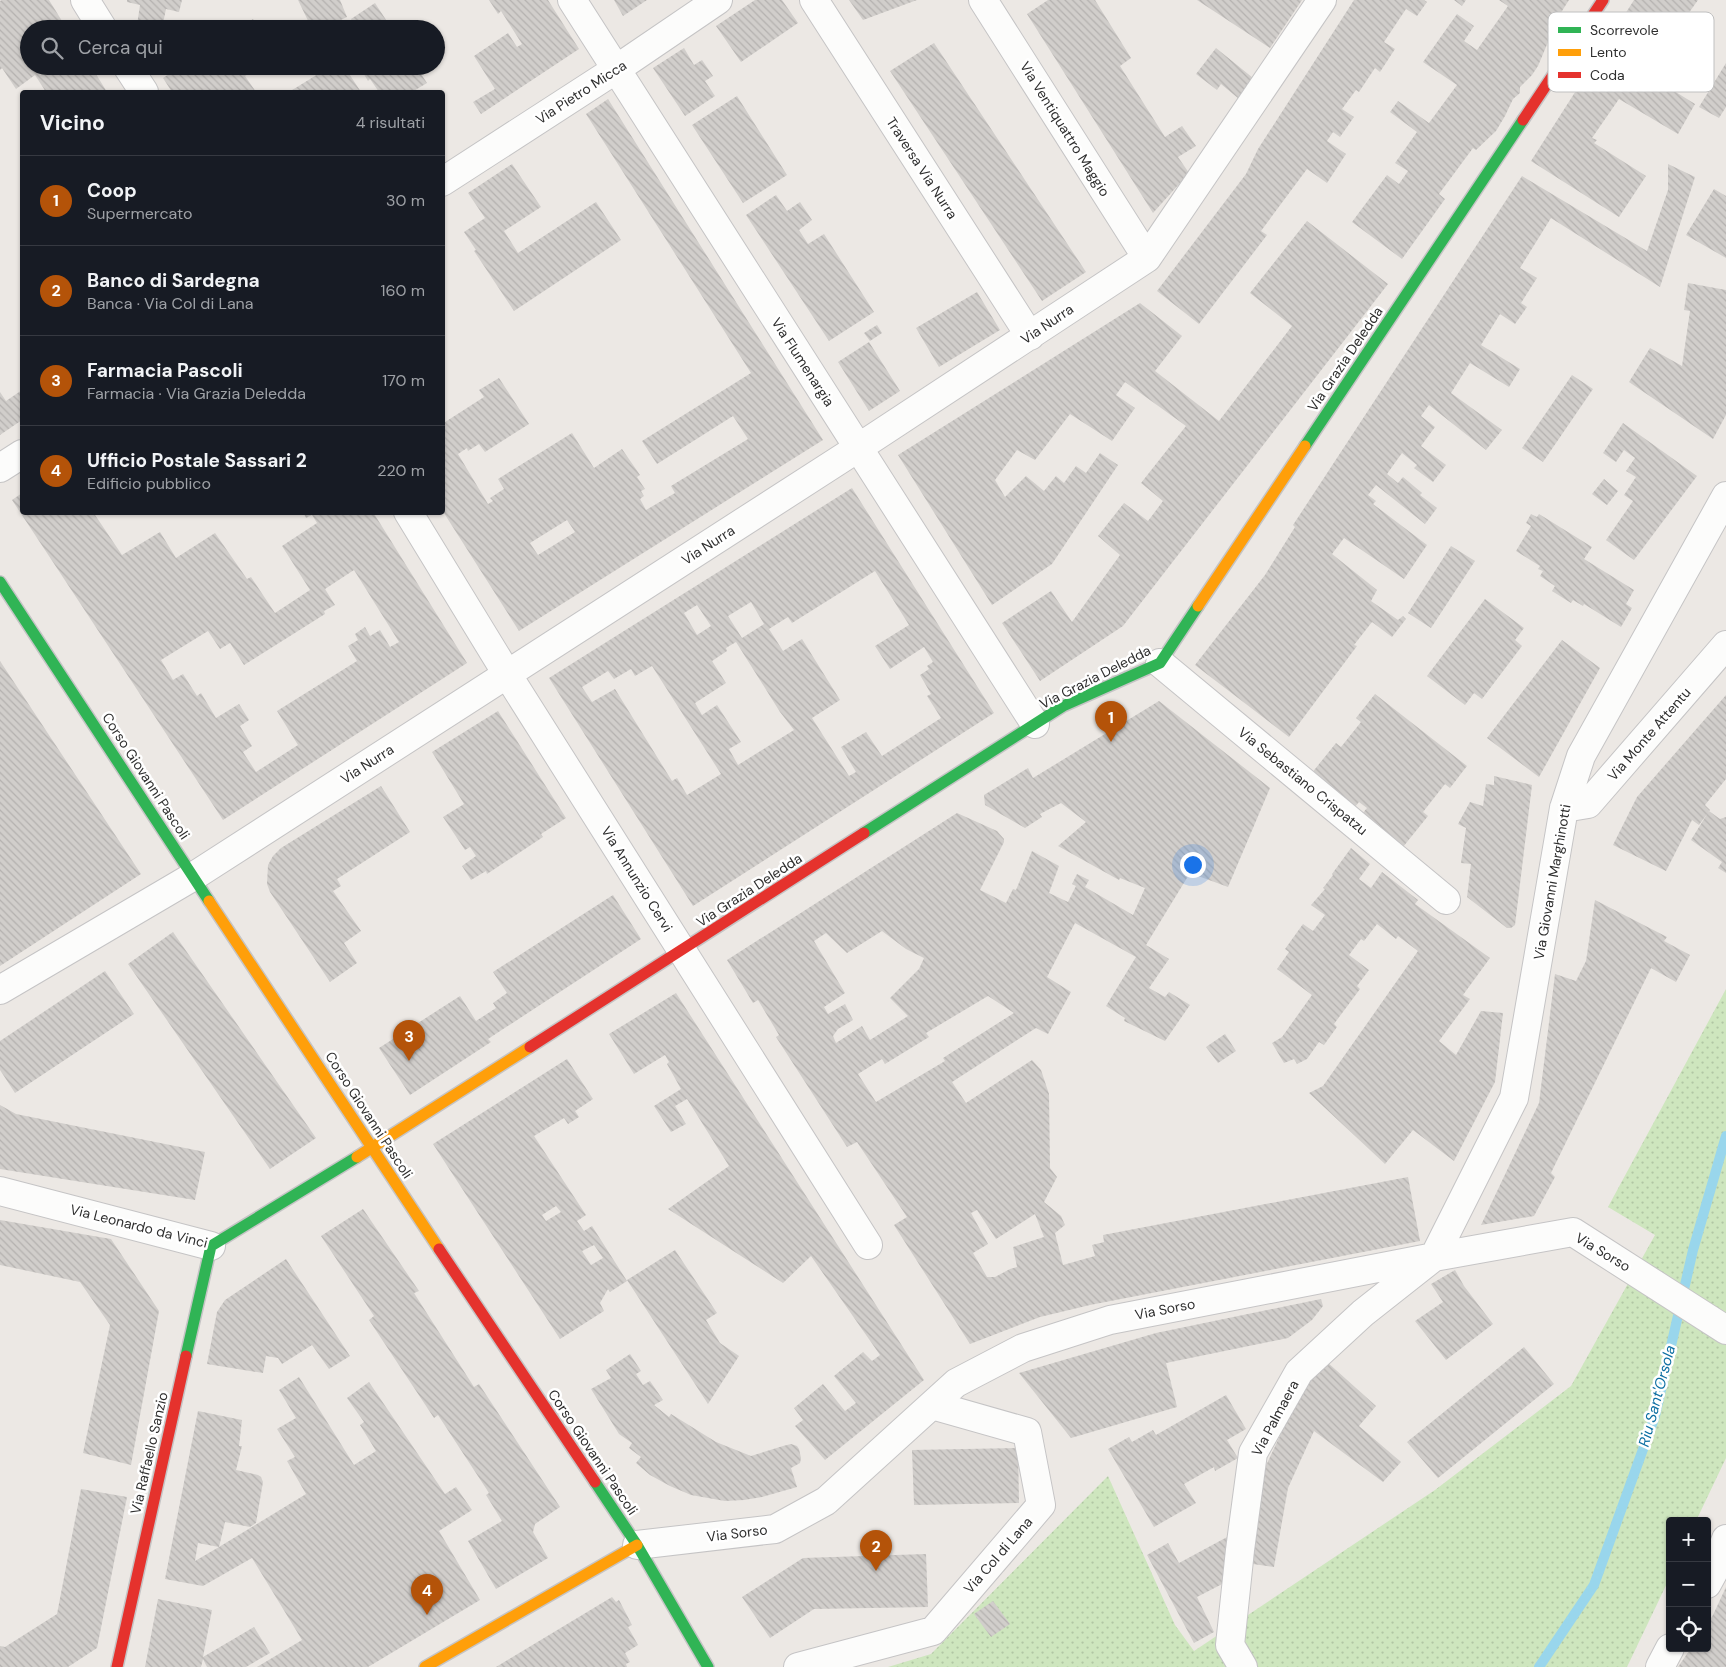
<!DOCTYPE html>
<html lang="it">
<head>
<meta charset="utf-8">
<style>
	:root { --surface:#171b24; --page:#242831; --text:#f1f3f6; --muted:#9ea1a6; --line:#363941; --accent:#b45309 }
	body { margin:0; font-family:"DM Sans",sans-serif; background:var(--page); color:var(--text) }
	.controls { position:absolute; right:15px; bottom:15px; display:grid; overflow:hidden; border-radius:5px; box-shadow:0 1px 4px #0004 }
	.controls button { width:45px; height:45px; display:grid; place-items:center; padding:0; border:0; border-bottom:1px solid var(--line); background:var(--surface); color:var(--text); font:25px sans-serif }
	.you { position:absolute; left:1192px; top:864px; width:18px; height:18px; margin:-12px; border:4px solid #fff; border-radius:50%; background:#1a73e8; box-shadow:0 0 0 8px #1a73e833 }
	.badge { display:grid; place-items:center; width:32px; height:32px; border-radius:50%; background:var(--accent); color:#fff; font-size:16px; font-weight:700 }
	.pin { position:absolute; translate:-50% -41px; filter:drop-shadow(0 1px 2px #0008) }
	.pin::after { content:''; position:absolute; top:26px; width:18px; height:15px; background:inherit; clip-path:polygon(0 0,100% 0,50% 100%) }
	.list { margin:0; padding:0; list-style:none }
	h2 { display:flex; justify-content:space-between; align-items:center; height:65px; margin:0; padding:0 20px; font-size:21px }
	h2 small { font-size:16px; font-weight:400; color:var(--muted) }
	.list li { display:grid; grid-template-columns:32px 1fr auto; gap:15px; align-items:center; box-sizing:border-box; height:90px; padding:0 20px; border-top:1px solid var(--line) }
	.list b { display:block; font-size:19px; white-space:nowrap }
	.list p { margin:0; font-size:16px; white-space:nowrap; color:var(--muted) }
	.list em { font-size:16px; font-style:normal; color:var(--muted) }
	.icon { flex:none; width:28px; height:28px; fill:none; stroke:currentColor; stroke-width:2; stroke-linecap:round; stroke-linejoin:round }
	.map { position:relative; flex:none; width:1726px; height:1667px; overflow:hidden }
	.search { position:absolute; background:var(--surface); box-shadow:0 1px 4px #0004; left:20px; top:20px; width:425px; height:55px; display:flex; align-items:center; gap:12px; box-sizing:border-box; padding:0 18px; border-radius:28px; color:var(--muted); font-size:19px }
	.panel { position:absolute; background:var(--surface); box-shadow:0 1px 4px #0004; left:20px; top:90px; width:425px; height:425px; border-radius:5px }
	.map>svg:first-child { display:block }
	.grass { fill:url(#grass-dots) }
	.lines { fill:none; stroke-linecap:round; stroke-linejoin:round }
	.stream { stroke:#99d6ec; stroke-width:10 }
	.building { fill:url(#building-back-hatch); fill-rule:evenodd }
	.street-casing { stroke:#c5c4c5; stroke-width:30 }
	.fast-casing { stroke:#c5c4c5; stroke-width:14 }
	.slow-casing { stroke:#c5c4c5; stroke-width:14 }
	.jam-casing { stroke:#c5c4c5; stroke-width:14 }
	.street { stroke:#fcfcfb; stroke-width:28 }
	.fast { stroke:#30b455; stroke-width:11 }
	.slow { stroke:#ff9f0a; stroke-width:11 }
	.jam { stroke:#e5322d; stroke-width:11 }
	.labels { text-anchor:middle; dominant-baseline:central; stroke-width:5; stroke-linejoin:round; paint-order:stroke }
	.street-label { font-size:14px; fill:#2e2e2e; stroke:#fff }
	.water-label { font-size:15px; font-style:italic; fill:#0d6fa3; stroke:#fff }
	.key { fill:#fff; stroke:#c0c0c0; stroke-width:1 }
	.key-label { font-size:14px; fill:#2e2e2e }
</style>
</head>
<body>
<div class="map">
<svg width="1726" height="1667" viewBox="0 0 1726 1667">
	<defs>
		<pattern id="grass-dots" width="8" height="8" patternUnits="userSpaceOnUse" patternTransform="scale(1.25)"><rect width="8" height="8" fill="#cee6be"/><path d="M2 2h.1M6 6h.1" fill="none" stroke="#b1c6a4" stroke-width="1.8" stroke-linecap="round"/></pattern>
		<pattern id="building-back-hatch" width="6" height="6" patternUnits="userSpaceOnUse" patternTransform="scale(1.25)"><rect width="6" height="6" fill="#d1cecb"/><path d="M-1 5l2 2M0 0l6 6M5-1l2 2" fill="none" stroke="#b4b1af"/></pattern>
	</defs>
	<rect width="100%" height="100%" fill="#ece8e4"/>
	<path class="grass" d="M1726,989V1458L1696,1521H1670V1577L1627,1667H888L931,1654L1108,1476L1175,1625L1194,1651L1435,1490L1571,1386L1655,1235L1608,1207Z"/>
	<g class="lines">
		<path class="stream" d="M1539,1667L1594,1585L1655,1416L1693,1250L1726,1136"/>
	</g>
	<path class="building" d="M2,0H49L67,29H29V66H91L107,92H46L35,75L16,89L2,68L0,70V1Z
		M127,0H182L179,12L166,9L162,28L137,25L140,5L127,2Z
		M298,0H340L347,17L322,29H312Z
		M489,0H548L579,49L481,114L473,102L495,89L474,56L508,33L517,47L522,44L501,11L498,14Z
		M614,0H647L623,16Z
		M755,0H782L798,23L741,62L716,26Z
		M849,0H917L863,20Z
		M1048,0H1095L1131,58L1120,66L1165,137L1182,126L1196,146L1178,157L1189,173L1153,213L1027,14Z
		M1197,0H1302L1270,48Z
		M1354,0H1424L1427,2L1417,16L1406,9L1384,42L1395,49L1380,72L1375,68L1359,92L1356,90L1342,109L1354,117L1340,137L1333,132L1327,141L1346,154L1327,183L1307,169L1261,231L1267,235L1199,324L1157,291L1246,174L1258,149Z
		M1454,0H1466L1462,6Z
		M1499,0H1569L1548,33L1551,35L1538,66L1532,75L1520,87V93L1513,99L1505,116L1496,131L1476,150L1473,148L1439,194L1445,199L1402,259L1352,222L1387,175L1399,184L1408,171L1395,163L1417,132L1390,112L1398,101L1429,123L1457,85L1423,62L1457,14L1474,26L1464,41L1477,50L1508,6Z
		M1634,0H1698L1671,38L1663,33L1652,50L1670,61L1668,63L1674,67L1663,84L1695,104L1678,134L1619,99L1592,138L1597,140L1594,143L1646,176L1619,217L1531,161Z
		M375,3L392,29H357L351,19Z
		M253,19L260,29H238Z
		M934,43L1086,272L1042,301L890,71Z
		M684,48L694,65L702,60L713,76L705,81L715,96L685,116L653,68Z
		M1216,48L1253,78L1239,99L1221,84L1217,90L1196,74Z
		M1726,63V107L1719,118L1699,107Z
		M181,66H260L245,76L256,92H172L163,78Z
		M331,66H344L361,92H289Z
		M359,66H416L427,83L412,92H379L370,79L368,81Z
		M737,96L787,175L743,203L692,125Z
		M608,99L823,440L519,631L442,510V424L484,397L479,390L499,378L529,424L485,452L479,444L468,451L467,448L458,454L488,504L493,501L490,498L504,489L498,479L572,433L594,468L622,449L640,475L637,477L645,489L641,491L644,496L640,499L646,510L675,493L671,486L748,439L733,416L657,464L642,441L751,373L586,114ZM567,520L575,532L538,555L530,543Z
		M512,164L541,207L504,231L518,253L596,202L621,240L514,311L474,251L476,250L464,232L485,218L468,193Z
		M1668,164L1695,177L1660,287L1551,218L1520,268L1537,278L1521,303L1527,307L1515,324L1500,314L1481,345L1520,369L1509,387L1470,363L1451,393L1502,430L1486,450L1429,405L1421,416L1435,427L1421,446L1446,465L1433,482L1414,468L1417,465L1402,453L1387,474L1398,483L1403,477L1422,493L1420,495L1437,508L1425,524L1376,485L1368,495L1376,501L1373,504L1427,545L1404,579L1344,538L1332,554L1377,590L1371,601L1398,620L1403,616L1406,619L1392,637L1372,622L1354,645L1357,646L1289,737L1195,665L1265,575L1295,527L1293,525L1522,176L1647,251L1668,190Z
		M1714,189L1726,196V258L1686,235Z
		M776,195L787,211L800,202L812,220L799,230L808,244L824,234L874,312L829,341L746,215Z
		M1307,221L1388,284L1123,626L1040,681L1002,623L1051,591L1072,622L1120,555L1098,536L1124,503L1148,521L1163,501L1141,483L1186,426L1125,382L1116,395L1135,408L1112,441L1070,414L1035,460L1017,450L995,480L1005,497L1026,476L1044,491L1056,476L1064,483L1076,466L1086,473L1100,453L1118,465L1052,564L992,605L898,455L1140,303L1182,336L1155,371L1219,421L1292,326L1250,293Z
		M1688,283L1726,290V415L1713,439L1629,382L1650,348L1682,366L1690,311L1684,310Z
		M977,292L1000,330L939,367L916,328Z
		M877,325L882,333L870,341L864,333Z
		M869,342L900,391L869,411L838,362Z
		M1572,375L1593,389L1543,462L1522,448Z
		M22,390V420L0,435V392L6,401Z
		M1623,423L1697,476L1634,560L1606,540L1633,501L1624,495L1636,477L1626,471L1635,458L1624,450L1616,462L1603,453Z
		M1604,479L1618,491L1607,505L1592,494Z
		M852,488L994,713L693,906L549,678ZM875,571L909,625L875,646L890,669L924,647L933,662L927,666L929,669L920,675L931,694L927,696L941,718L882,756L866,732L841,747L856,772L849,776L812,718L840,700L802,639L783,651L769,629L788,617L792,623ZM751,602L764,624L742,638L728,616ZM697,605L711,626L697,635L684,613ZM736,642L780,712L794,730L738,765L729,749L741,742L717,705L702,715L695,703L726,683L712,661L727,651L726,648ZM652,666L721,774L687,795L677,778L672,781L615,689L592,702L582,687L608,671L614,679L631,669L635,676Z
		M22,493V512H93L122,555L160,532L176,558L215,533L247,579L251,577L275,613L310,590L282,546L317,523L312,515L306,518L303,512H373L467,663L223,820L12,500ZM354,570L399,642L390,647L380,630L370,636L365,627L355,634L358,640L348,646L357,661L277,711L298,745L256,772L243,752L252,746L240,726L249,720L239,704L216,718L201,693L197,696L183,674L173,680L161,660L208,631L220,649L230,643L244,665L325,614L324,611L335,605L325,589Z
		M1531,514L1537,517L1539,514L1592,547L1584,559L1634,590L1626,604L1632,608L1621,627L1584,604L1583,606L1573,600L1571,603L1552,591L1555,586L1540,576L1543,571L1538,569L1540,566L1516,551L1531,526L1526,523Z
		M1451,546L1475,561L1431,628L1408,613Z
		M1485,599L1524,628L1515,640L1522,646L1482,699L1474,693L1465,705L1427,676Z
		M1562,640L1600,668L1539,777L1487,738Z
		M0,661L141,874L0,966Z
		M1375,694L1467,766L1450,788L1445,784L1423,812L1428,816L1403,847L1362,814L1367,808L1359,802L1354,808L1311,774L1336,743L1341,747L1361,722L1356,718Z
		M1726,695V779L1705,805L1710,810L1699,825L1692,820L1690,824L1666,871L1613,845L1637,797Z
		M1159,701L1270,788L1228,887L1190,873L1146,945L1169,959L1149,988L1165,997L1169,992L1190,1005L1165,1041L1124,1021L1125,1018L1106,1006L1136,957L1075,923L1047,977L1071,992L1048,1034L1036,1028L952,1082L966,1103L1032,1060L1041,1070L1049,1094L1050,1168L1057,1177L1044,1202L1061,1216L1065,1225L1055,1233L1063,1265L1095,1256L1092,1245L1104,1242L1103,1235L1408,1177L1420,1241L1090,1305L1040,1317L970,1344L894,1225L907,1217L857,1142L847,1147L776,1037L779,1035L758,1000L753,1003L727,960L957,813L997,831L1004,839V842L980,890L1006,903L1013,889L1016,890L1032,851L1059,866L1049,893L1068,902L1076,886L1072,884L1077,874L1089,880L1085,887L1133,915L1145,888L1120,878L1119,880L1058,846L1086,822L1061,803L1040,814L1042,817L1025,828L985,805L984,795L1028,768L1033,778ZM882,931L906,949L924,958L919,969L890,998L908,1016L870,1040L862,1026L836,1043L833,1036L838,1029L853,1020L845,1004L828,1014L824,1007L845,993L814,941L826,933L847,953ZM988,996L1014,1013L943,1058L945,1061L876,1102L858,1074L882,1059L885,1064L929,1037L926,1033ZM977,1210L996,1239L1035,1214L1044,1237L1013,1247L1017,1267L1010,1269L995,1277H987L973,1253L988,1244L971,1213Z
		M498,711L566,818L541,834L543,837L487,874L486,871L471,880L462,866L476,856L470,847L465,850L443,817L464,804L432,752Z
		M1494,776L1532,785L1515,925L1511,928H1507L1467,897L1471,864L1461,863L1466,828L1458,824L1470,802L1483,806L1486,784L1494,785Z
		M381,786L410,832L337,879L341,886L333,891L361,931L344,943L357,963L330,982L270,892L267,884L268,865L273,856L281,848Z
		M1709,811L1720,819L1726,817V873L1718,868L1722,862L1691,840Z
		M1351,848L1370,864L1359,879L1371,888L1382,872L1418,900L1415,904L1490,958L1463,995L1470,999L1439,1041L1456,1055L1481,1011L1503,1013L1495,1082L1454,1161L1413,1130L1385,1164L1309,1093L1323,1086L1418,951L1398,936L1396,939L1377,924L1364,941L1361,939L1349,955L1369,970L1357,986L1360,989L1334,1024L1337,1027L1324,1045L1319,1042L1307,1059L1297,1064L1294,1059L1284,1063L1272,1043L1282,1037L1312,995L1277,969L1289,952L1285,949L1303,924L1313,931L1325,915L1311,905L1325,889L1323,888L1333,875L1332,874Z
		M613,895L641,939L488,1039L491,1042L410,1095L379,1048L460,996L476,1021L496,1008L493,1003L507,993L493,972Z
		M1595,900L1667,937L1664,941L1690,955L1676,982L1651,968L1551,1173L1555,1177L1534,1216L1481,1225L1539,1103L1555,974L1576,981L1586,961Z
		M173,932L316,1138L270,1169L128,964Z
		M105,971L134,1014L15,1093L0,1070V1041Z
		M676,993L924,1380L825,1460L795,1426L803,1420L794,1408L823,1384L845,1411L856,1403L834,1376L863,1352L872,1361L880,1355L811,1256L783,1283L668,1209L729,1166L687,1099L675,1106L686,1124L671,1132L654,1106L681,1089L667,1064L669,1062L665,1055L634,1074L609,1034Z
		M1225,1034L1236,1051L1218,1063L1206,1047Z
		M567,1059L593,1099L575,1111L579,1117L568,1124L564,1118L534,1136L586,1215L577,1221L584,1231L592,1226L627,1281L610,1292L608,1289L600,1303L604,1311L560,1339L433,1144ZM556,1206L561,1212L546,1221L542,1215ZM594,1245L603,1258L591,1265L582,1251Z
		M0,1105L16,1114L205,1152L195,1200L0,1169Z
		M363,1209L419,1291L414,1293L474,1387L479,1384L560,1507L535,1524L533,1532L548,1558L496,1589L468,1541L502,1521L486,1495L489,1493L438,1415L434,1418L369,1320L374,1316L321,1236Z
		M0,1220L111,1239L159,1311L131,1465L83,1453L110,1325L80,1282L0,1265Z
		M675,1250L717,1313L706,1320L720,1343L739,1356L708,1404L627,1280Z
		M286,1259L350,1356L329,1369L312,1345L282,1364L278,1358L266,1356L263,1373L207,1364L217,1312L225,1300Z
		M1455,1270L1464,1286L1493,1324L1446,1360L1415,1321L1443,1302L1431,1284Z
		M1321,1299L1323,1306L1312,1320L1288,1338L1166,1363L1177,1407L1071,1438L1019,1373L1156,1333Z
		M1524,1347L1554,1384L1438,1478L1407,1442Z
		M630,1354L641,1371L636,1374L643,1385L650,1381L663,1400L654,1405L669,1417L671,1414L716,1442L751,1456L783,1446L791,1444L797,1446L799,1449L801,1458L800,1463L791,1468L797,1487L762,1497L744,1500L725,1501L691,1495L670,1486L650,1475L636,1463L641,1457L629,1448L632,1443L619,1434L591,1389L611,1378L606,1370Z
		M1326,1361L1376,1406L1359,1426L1401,1462L1383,1482L1314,1431L1288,1488L1274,1567L1246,1563L1262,1474L1300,1393Z
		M299,1377L354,1465L376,1451L360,1425L364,1422L347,1398L369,1382L445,1494L456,1487L472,1510L439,1531L480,1600L368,1667H257L302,1640L252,1558L203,1586L165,1579L198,1411L242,1420L239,1446H242L236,1470L258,1475L261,1477L263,1482L256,1523L250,1527L225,1522L219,1547L306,1494L287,1461L295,1457L277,1429L296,1418L279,1390ZM198,1543L219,1547L195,1561Z
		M1226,1395L1246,1429L1227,1440L1238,1458L1215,1471L1214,1467L1184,1484L1196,1503L1154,1527L1108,1449L1129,1437L1132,1442L1153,1430L1156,1435Z
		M1018,1448L1019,1503L914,1505L912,1450Z
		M81,1489L127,1497L97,1648L68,1667H0V1646L5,1647L57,1614Z
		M1229,1536L1230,1580L1197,1597L1214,1632L1194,1643L1147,1555L1168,1543L1179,1563Z
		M926,1554L928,1607L814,1609L770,1638L742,1597L803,1558Z
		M1726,1587V1667H1678L1691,1648H1707V1624L1713,1615Z
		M612,1597L616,1602L619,1600L632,1625L628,1627L638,1645L625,1653L630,1662L626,1664L627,1667H496Z
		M158,1599L212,1610L203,1657L254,1627L270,1653L246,1667H207L203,1659L201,1667H145Z
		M993,1601L1010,1624L991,1637L974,1614Z"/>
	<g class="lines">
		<defs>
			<path id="street" d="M85,0L103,29
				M572,0L1035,724
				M814,0L1030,336
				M983,0L1147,258
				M127,66L144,92
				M442,182L615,70L718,0
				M0,468L22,454
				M408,512L507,674L868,1245
				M1160,663L1446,900
				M1564,808L1588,804L1726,645
				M0,990L194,876L858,448L1147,258L1322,0
				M0,1191L211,1246
				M637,1545L775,1529L826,1501L956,1383L1023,1348L1110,1320L1434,1257L1573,1232L1726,1330
				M1707,1584L1713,1573L1726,1539
				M798,1667L933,1631L1041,1505L1027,1432L932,1405
				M1243,1667L1230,1645L1240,1550L1253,1453L1299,1372L1363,1313L1434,1257L1514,1098L1564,808L1581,756L1726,496
				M1660,1667L1670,1648"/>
			<path id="fast" d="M1305,446L1523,120
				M0,582L209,901
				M864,833L1063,706L1160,663L1198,606
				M186,1356L211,1246L357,1157
				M595,1482L637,1545L708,1667"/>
			<path id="slow" d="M1198,606L1305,446
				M209,901L439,1249
				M357,1157L530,1047
				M425,1667L637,1545"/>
			<path id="jam" d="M1523,120L1603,0
				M530,1047L864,833
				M439,1249L595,1482
				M117,1667L186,1356"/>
		</defs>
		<use href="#street" class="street-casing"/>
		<use href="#fast" class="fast-casing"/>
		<use href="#slow" class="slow-casing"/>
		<use href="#jam" class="jam-casing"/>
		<use href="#street" class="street"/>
		<use href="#fast" class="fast"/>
		<use href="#slow" class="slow"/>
		<use href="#jam" class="jam"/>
	</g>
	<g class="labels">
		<g class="street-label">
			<text transform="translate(581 92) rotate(-33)">Via Pietro Micca</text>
			<text transform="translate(1065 129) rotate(58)">Via Ventiquattro Maggio</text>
			<text transform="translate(922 168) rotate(57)">Traversa Via Nurra</text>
			<text transform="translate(1047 324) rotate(-34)">Via Nurra</text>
			<text transform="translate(1345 359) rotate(-56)">Via Grazia Deledda</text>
			<text transform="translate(803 362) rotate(57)">Via Flumenargia</text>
			<text transform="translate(708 545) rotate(-33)">Via Nurra</text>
			<text transform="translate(1095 677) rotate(-27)">Via Grazia Deledda</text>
			<text transform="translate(1649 734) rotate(-49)">Via Monte Attentu</text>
			<text transform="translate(367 764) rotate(-33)">Via Nurra</text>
			<text transform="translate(146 776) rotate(57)">Corso Giovanni Pascoli</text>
			<text transform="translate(1303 781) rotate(39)">Via Sebastiano Crispatzu</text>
			<text transform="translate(637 879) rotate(58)">Via Annunzio Cervi</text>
			<text transform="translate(1552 882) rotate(-80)">Via Giovanni Marghinotti</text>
			<text transform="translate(749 890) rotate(-33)">Via Grazia Deledda</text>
			<text transform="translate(369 1115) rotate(57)">Corso Giovanni Pascoli</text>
			<text transform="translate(139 1226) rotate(14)">Via Leonardo da Vinci</text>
			<text transform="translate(1603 1252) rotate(31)">Via Sorso</text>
			<text transform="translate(1165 1309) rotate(-11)">Via Sorso</text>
			<text transform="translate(1275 1418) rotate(-62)">Via Palmaera</text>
			<text transform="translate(593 1452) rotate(56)">Corso Giovanni Pascoli</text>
			<text transform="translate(149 1453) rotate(-77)">Via Raffaello Sanzio</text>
			<text transform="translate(737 1533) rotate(-7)">Via Sorso</text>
			<text transform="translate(998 1555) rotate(-49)">Via Col di Lana</text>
		</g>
		<g class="water-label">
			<text transform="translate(1657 1396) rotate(-75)">Riu Sant'Orsola</text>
		</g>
	</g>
	<rect x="1548" y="12" width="166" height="80" rx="8" class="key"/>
	<rect x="1558" y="27" width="23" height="6" fill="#30b455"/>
	<rect x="1558" y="49" width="23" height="7" fill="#ff9f0a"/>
	<rect x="1558" y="72" width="23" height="6" fill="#e5322d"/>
	<g class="key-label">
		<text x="1590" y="35">Scorrevole</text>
		<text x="1590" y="57">Lento</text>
		<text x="1590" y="80">Coda</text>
	</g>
</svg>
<div class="controls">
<button>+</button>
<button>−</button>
<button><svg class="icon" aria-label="locate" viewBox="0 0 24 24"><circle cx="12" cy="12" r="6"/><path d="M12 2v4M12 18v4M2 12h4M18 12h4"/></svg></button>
</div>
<div class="you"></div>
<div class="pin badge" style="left:1111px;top:742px">1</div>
<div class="pin badge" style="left:876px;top:1571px">2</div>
<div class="pin badge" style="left:409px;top:1061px">3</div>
<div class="pin badge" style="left:427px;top:1615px">4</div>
<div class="search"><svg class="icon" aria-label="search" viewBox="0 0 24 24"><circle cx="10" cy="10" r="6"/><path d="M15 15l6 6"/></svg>Cerca qui</div>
<section class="panel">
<h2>Vicino<small>4 risultati</small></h2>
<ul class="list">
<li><span class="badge">1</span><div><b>Coop</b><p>Supermercato</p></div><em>30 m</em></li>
<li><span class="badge">2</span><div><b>Banco di Sardegna</b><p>Banca · Via Col di Lana</p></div><em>160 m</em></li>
<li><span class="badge">3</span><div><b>Farmacia Pascoli</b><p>Farmacia · Via Grazia Deledda</p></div><em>170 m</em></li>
<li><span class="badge">4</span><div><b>Ufficio Postale Sassari 2</b><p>Edificio pubblico</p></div><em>220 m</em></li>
</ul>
</section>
</div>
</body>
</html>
